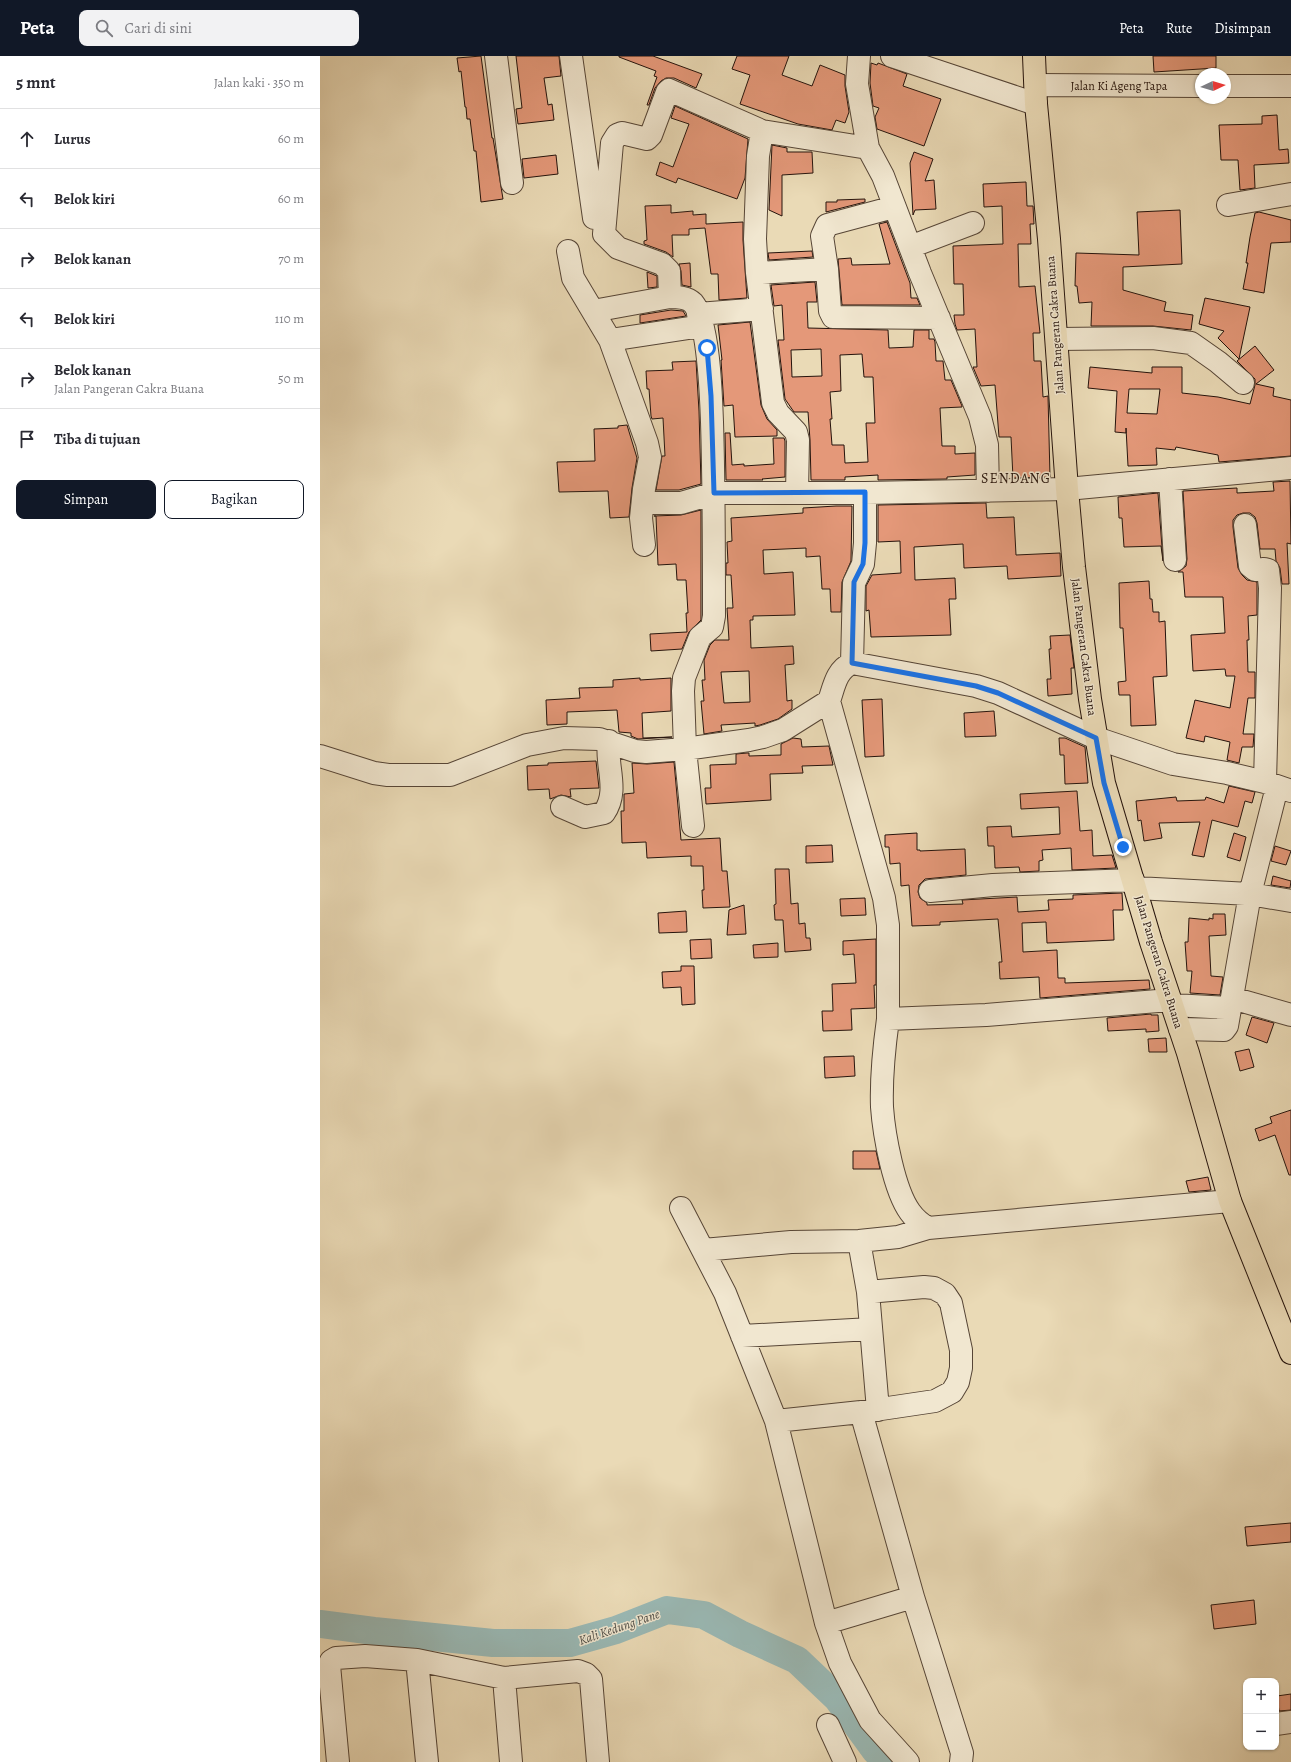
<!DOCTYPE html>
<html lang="id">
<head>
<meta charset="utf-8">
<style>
	:root { --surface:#fff; --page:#f2f2f3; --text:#2b2b33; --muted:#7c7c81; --line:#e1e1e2; --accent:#111827 }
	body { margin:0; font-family:Alegreya,serif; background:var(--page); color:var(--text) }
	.controls { position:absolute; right:12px; bottom:12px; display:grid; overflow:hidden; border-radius:8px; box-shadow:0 1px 3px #0004 }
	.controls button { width:36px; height:36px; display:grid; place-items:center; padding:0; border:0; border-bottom:1px solid var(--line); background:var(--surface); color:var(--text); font:20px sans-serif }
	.compass { position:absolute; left:875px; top:12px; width:36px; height:36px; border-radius:50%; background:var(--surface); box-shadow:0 1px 3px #0004; rotate:86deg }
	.stop { position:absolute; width:12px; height:12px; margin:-9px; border:3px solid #1a73e8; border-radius:50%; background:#fff }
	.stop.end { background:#1a73e8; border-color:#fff; box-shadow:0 1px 4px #0008 }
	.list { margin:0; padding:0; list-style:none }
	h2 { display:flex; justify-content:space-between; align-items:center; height:52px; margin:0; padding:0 16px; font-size:17px }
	h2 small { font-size:13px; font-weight:400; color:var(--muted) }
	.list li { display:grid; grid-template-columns:26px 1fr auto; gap:12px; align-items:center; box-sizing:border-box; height:60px; padding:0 16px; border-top:1px solid var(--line) }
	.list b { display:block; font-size:15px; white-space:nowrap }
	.list p { margin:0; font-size:13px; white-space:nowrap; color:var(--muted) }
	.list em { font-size:13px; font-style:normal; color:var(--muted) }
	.actions { display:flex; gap:8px; padding:12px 16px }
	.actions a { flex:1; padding:9px 0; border:1px solid var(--accent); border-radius:8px; text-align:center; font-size:14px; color:var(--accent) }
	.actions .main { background:var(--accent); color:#fff }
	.icon { flex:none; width:22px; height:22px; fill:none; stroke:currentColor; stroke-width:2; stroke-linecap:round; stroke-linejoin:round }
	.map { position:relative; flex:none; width:971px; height:1706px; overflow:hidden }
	header { display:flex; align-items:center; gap:24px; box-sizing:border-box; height:56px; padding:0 20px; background:var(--accent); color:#fff }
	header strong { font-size:19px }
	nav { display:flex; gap:22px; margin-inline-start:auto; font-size:14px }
	.search { width:280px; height:36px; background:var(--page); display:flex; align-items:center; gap:10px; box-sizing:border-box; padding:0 14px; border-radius:8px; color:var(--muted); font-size:15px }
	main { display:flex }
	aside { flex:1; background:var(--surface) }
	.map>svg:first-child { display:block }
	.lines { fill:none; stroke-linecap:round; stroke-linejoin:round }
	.river { stroke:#9ab9b5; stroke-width:28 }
	.building { fill:#e49879; stroke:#25130c; fill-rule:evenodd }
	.minor-casing { stroke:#564536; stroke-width:24 }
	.major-casing { stroke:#25130c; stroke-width:24 }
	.minor { stroke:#f1e7d0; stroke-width:22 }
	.major { stroke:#eadab6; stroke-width:22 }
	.route { stroke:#1a73e8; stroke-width:5 }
	.labels { text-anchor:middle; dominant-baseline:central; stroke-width:3; stroke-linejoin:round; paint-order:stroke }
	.street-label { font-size:12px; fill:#25130c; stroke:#f1e7d0 }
	.water-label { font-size:13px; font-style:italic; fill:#4e4d47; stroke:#f1e7d0 }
	.quarter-label { font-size:14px; letter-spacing:1px; fill:#25130c; stroke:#f1e7d0 }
</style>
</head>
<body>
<header>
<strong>Peta</strong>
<div class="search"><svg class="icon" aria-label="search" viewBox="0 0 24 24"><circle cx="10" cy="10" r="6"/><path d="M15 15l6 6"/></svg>Cari di sini</div>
<nav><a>Peta</a><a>Rute</a><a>Disimpan</a></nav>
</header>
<main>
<aside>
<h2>5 mnt<small>Jalan kaki · 350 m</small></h2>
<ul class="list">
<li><svg class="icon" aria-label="ahead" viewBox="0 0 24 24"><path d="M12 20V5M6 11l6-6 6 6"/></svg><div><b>Lurus</b></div><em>60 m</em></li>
<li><svg class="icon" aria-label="left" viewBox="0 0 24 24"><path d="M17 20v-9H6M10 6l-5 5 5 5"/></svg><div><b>Belok kiri</b></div><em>60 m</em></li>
<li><svg class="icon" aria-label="right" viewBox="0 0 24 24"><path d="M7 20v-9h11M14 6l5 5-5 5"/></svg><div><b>Belok kanan</b></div><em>70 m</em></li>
<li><svg class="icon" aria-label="left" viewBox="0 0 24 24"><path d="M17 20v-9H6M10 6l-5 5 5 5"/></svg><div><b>Belok kiri</b></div><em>110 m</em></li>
<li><svg class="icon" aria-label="right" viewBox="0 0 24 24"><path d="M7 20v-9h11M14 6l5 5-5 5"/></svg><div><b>Belok kanan</b><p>Jalan Pangeran Cakra Buana</p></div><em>50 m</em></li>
<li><svg class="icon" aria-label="arrive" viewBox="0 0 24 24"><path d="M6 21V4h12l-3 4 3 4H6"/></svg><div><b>Tiba di tujuan</b></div></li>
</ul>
<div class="actions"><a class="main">Simpan</a><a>Bagikan</a></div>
</aside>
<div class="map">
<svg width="971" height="1706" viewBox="0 0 971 1706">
	<rect width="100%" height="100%" fill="#eadab6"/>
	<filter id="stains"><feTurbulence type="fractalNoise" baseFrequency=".005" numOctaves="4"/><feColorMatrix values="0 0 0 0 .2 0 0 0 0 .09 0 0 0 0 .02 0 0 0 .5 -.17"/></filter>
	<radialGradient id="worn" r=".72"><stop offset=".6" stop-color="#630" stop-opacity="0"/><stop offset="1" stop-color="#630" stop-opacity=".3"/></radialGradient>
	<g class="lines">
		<path class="river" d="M0,1568L54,1575L173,1587H250L296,1574L347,1554L384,1559L420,1578L477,1604L517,1642L555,1694L566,1706"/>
	</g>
	<path class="building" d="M161,0L172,82H173L183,143L161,146L156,95H154L150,63H147L146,51H145L141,15L139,16L137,2Z
		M196,0H239L241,20L224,22L228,49L232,48L234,64L198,68L196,53L202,52Z
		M299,0H333L382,18L376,32L354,22H346L341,25L335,32L329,49H327L337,21L334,20L336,15L299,1Z
		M417,0H469L462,19L492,30L500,9L525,19V30L529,56L525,67L516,64L512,74L478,68L420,48L430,19L412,13Z
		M833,0H896V12L834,16Z
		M551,7L557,9L558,7L587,18L583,30L621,43L604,90L557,73L555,61L559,52L553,50L550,27Z
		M355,50L428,83L425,122L417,143L358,122L356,127L336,119L340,106L353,111L369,68L351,62Z
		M957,59L959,94L968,93L969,107L934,109L935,132L920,134L918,104H901L899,69L942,68V60Z
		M452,89L467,92V96H492L493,117L462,119V160L449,154Z
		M594,96L613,103L605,125L614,124L616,153L595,154L593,159L590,107Z
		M236,99L238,118L204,122L202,103Z
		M706,126L707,150H713L714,168H710L711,188H698L699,231L715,230L720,277H713L714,305H721L723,341L728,340L730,421L693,422L691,381H679L675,329L661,330L653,311H657L655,273L637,274L635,268L634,259H644L643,228H634L633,190L683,188L682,150L664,151L663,128Z
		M545,143V146L506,156V146H517V144Z
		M351,149V157L373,155V159L386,158V168L423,166V184L427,242L399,244L398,218H391L385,172L369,173V179H352L353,201L346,196L324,188V185L327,184L325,150Z
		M860,154L862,208L803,211V234L846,246L844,255L873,259L871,274L833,270H771L772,246L759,247L757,230H755L756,197L819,199L817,156Z
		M939,156L971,164V186L951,187L944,237L923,233L928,207H926L930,181L935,157Z
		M567,166L590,227L591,242H597L600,249H522L518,203L531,202L532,209L570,208L559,168Z
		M492,195L493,201L449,204L448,197Z
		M370,207L371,231L362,229L361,215L359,208Z
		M327,216L337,220V231L328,232Z
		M495,226L497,246H487L488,272L568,274L569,292L593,291L594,274H609V283H614L615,286L616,305H623L625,324H631L642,350V351L620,352L622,390H635V398L655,397V419L627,421V423L558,424V419L525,421V424H491L490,384L488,356H474L465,343L458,284H464L462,249L454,250L451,229ZM501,293L502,320L472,321L471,294ZM542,298L544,321H553L555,367H546L548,406L525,407L524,389H512L510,363H512L510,336L521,335L520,299Z
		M885,242L930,251L919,303L898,282L904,275L879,268Z
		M351,254L363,255L366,260L320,267V259Z
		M430,266L441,349L447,363L457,374V380L415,381L413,349L404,350L401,304H402L398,269Z
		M935,290L954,314L936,328L954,332L953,340L971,344V400L899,406L898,399L856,391L855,394L836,392L837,409L808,410L806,372V377L795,376L797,335L768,332L770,311L832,317V311H862V337L898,341L930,348L935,329V323L917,305ZM809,333H840L837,358L807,357Z
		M376,305L379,355L381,428L359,434H336L342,400H345L343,362L332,363L331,360L329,333H327L326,315L353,314L352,306Z
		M307,369L317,402L312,432L309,461L290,462L288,435L239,436L237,406L275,405L274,373L298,372V370Z
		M405,377H410L412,409L424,408V410L454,408L453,382H464L465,385V421L442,423L443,424H406Z
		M970,425L971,488L967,487L969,528H962L960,512L956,505L955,493H940L937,467L935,461L930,457H923L917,459L913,464V471L918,512L922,519L927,524L937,526V559L928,560L929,584H927L928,616H935V642H928L923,678H934L933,691H922L919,707L907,704L910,686L885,680L884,686L866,682L875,644L910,652L915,620H906L905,613L873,615L871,579L905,577L903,541H865L863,516H858L866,510L867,503L863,435L917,432V437L954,435L953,426Z
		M838,437L843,505L841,490L804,491L802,462H799L798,441Z
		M666,447L667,462L694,461L696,499L740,497L741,520L688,523L687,510L644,512L643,488L594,491L595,524L635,522L636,543H629L631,579L551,581L549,554L546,555V530L552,519L581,517L580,485L558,486V449Z
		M516,450H532L531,505L522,526L521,556H511L510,533H502L500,500L486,501V492L443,494L444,518L473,516L475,559L433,560V564H430L431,592L473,590L474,608L465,609L467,645L472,644V653L458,663L440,669L435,670V667L401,669L402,675L384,678L381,645H384L382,624H385L384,604L390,589L395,584H409L407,552H413L411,519H406V507H408L407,486L412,485L411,462L483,457V452ZM429,615L430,646L404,647L401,616Z
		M381,454V564L369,576L362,593L331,595L330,578L367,576L366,557H368L366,524H357L356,508L338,509L336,460H334L361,459Z
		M829,525L830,543H832L833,556H839V566L845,565L847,620L833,621L836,669L811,670L810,639H799L798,626L806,625L803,572H800L799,527Z
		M750,579L754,612H751L752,638L728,640L727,623H731L729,593H731L730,580Z
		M320,622V624L351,622V655L322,657L323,682L352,681L318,683L311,680V677L299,676L297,654L247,656V668L227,669L226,644L260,642L259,632L293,631V624Z
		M562,643L564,700L545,701L542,644Z
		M674,655L676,680L645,681L644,657Z
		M473,682L481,683L482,691L509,690L513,709L482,710L483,717L450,718L451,744L386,748L385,732H391L390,709L416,708V698L427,697H429V700L461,699V688Z
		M739,682H745L765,691L768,727L745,728L744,699H740Z
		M276,705L279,732L250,733L251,741L241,739L230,743L229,733L208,734L207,710L228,709V707Z
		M354,706L361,784L400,782L402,815H407L410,851L383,852L382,834H384L383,810H371V800L327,802L326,786L302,787L301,755H304V738L314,737L312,707L327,708Z
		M909,730L935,736L932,747L925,745L918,771L892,764L884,801L872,799L880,766L839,767L842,782L824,785L821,764L818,765L816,745L856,741L857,745L885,744L886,741L904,747Z
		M757,735L760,775L772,774L773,800L792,799L796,812L752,814L751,792L722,794L723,804L719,805V815L700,816L699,811L675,812L674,790H668L667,771L691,770L692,781L740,778L739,751L701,753L700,738Z
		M597,777V794H600V795L645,793L646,819L605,823L599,829L598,836L600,842L607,847V849L643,848L642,844L697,841L698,856L729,854L728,844L753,843V839L802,837L803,854H793L794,884L727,887L726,866L702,867L703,896L737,894L738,922H745V927L829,924L830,933L720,942L719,921L680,923L679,906H682L678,863L620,866V869L592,870L589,829L581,830L580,807L570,808L569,791H565V779Z
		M914,777L926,781L920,805L907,801Z
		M512,789L513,806L486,807V790Z
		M955,790L971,795L966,809L951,805Z
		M455,813H469L471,848L478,847L479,868L485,867L486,882H490L491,894L465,896L463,864H455L454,849L456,848Z
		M953,820L971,825L970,832L951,829Z
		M545,842L546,859L521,860L520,843Z
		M424,849L426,878L407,879L409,854Z
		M366,855L367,876L339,877L338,857Z
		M893,858H905L906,879L889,880L891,920L903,921L900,939L870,937L872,915H867L865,886H868L869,862L889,864V862L893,863Z
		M391,883L392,902L371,903L370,884Z
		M556,883V929H554L555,952L531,953L532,974L503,975L502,955H513L512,928L536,927L534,898L523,899V885Z
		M458,887V901L434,902L433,889Z
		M361,910H374L375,948L362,949L361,931L343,932L342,916L361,915Z
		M831,958V959H838L839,975L826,976V973L788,975L787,962Z
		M932,961L954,967L947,987L926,979Z
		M846,982L847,996H829L828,983Z
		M929,993L934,1011L920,1015L915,996Z
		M534,1000L535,1020L505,1022L504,1001Z
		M971,1054V1119H969L955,1079L939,1085L935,1073L952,1067L950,1061Z
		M533,1095H556L560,1113H533Z
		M888,1121L891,1134L869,1136L866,1125Z
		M971,1467V1486L927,1490L925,1471Z
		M934,1544L936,1568L894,1573L891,1549Z
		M971,1638V1654L959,1655L957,1640Z"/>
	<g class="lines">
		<defs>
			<path id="minor" d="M176,0L192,127
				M251,0L274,162
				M539,0L537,28L548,92L563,120L600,217L660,361L667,389L668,435
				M572,0L716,48
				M716,29L881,30
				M905,30H971
				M442,75L438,100L435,183L437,217L453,347L458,357L476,376L478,384L477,437
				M908,149L971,138
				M590,191L653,167
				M248,195L253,222L290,284L327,387L330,401L324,433L321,462L324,489
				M507,213L510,255L513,261L619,262
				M437,217L507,213L502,180L507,169L574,151
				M273,255L350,241
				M378,258L442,253
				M737,283L833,282L871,287L898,306L923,327
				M290,284L382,270
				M850,423L855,504
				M323,447H361L395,437H545L747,433L971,412
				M925,469L930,510L935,514L944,513L948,514L950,532L945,726
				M532,607L534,527L543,508L545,487V437
				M0,700L54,717L68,719H130L207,689L244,682L279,683L315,695L326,696L365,693L429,684L443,681L463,674L509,645
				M242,751L265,761L284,757C300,734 285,709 289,685
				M373,770L365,693L363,635L364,622L380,581L392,571L394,560C394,495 394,430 392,366C391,340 389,266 373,247C367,241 358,241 350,241L349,215L342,208L298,192L284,178L292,87L297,79L302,77L327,83L331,79L347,36L349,34L442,75L548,92
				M816,832L930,838L971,845
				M610,835L673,829L813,824
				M912,942L971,959
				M850,944L666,959L568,963V869L564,842L509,645C514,631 516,614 532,607L656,630L678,637L776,682L853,708L907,717L945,726L971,735
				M852,949L910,952
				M568,963C564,992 561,1022 562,1051C564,1079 574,1134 590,1156C595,1163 601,1168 608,1172
				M860,973L904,974L907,970L930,838L957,731
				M361,1152L405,1237L456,1365L506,1567L520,1607L550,1664L588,1706
				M539,1185L548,1236L558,1354
				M383,1194L471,1186L539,1185L578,1181L608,1172L910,1145
				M422,1280L551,1273
				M541,1356L593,1541L642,1697L641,1706
				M456,1365L541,1356L615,1345L632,1336L638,1326L641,1312V1294L631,1247L625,1238L614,1232L604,1231L548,1236
				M506,1567L593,1541
				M97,1604L107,1706
				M184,1622L191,1706
				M956,1668L971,1666
				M508,1669L525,1706
				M18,1706L9,1609L11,1605L16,1602L45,1600L97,1604L184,1622L258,1615L266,1618L271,1623L278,1706"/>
			<path id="major" d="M714,0L716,48L729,183L747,433L754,511L770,643L784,727L831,886L868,997L910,1145L971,1297"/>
		</defs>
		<use href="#minor" class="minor-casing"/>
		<use href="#major" class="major-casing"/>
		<use href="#minor" class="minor"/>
		<use href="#major" class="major"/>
	</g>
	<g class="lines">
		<path class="route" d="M387,292L391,340L394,437L545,436V487L543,508L534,526L532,607L656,630L678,637L776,682L784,727L803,791"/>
	</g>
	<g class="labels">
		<g class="street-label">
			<text x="799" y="30">Jalan Ki Ageng Tapa</text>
			<text transform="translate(735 269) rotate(-94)">Jalan Pangeran Cakra Buana</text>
			<text transform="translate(764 591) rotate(83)">Jalan Pangeran Cakra Buana</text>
			<text transform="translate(839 906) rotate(73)">Jalan Pangeran Cakra Buana</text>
		</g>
		<g class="water-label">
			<text transform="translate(299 1571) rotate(-19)">Kali Kedung Pane</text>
		</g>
		<g class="quarter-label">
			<text x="696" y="422">SENDANG</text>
		</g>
	</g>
	<rect width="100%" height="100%" filter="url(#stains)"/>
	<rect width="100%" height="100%" fill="url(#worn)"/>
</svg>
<div class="controls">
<button>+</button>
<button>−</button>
</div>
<svg class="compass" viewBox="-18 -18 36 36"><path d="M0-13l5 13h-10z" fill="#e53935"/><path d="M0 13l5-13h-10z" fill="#7c7c81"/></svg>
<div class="stop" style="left:387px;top:292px"></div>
<div class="stop end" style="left:803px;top:791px"></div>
</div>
</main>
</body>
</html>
